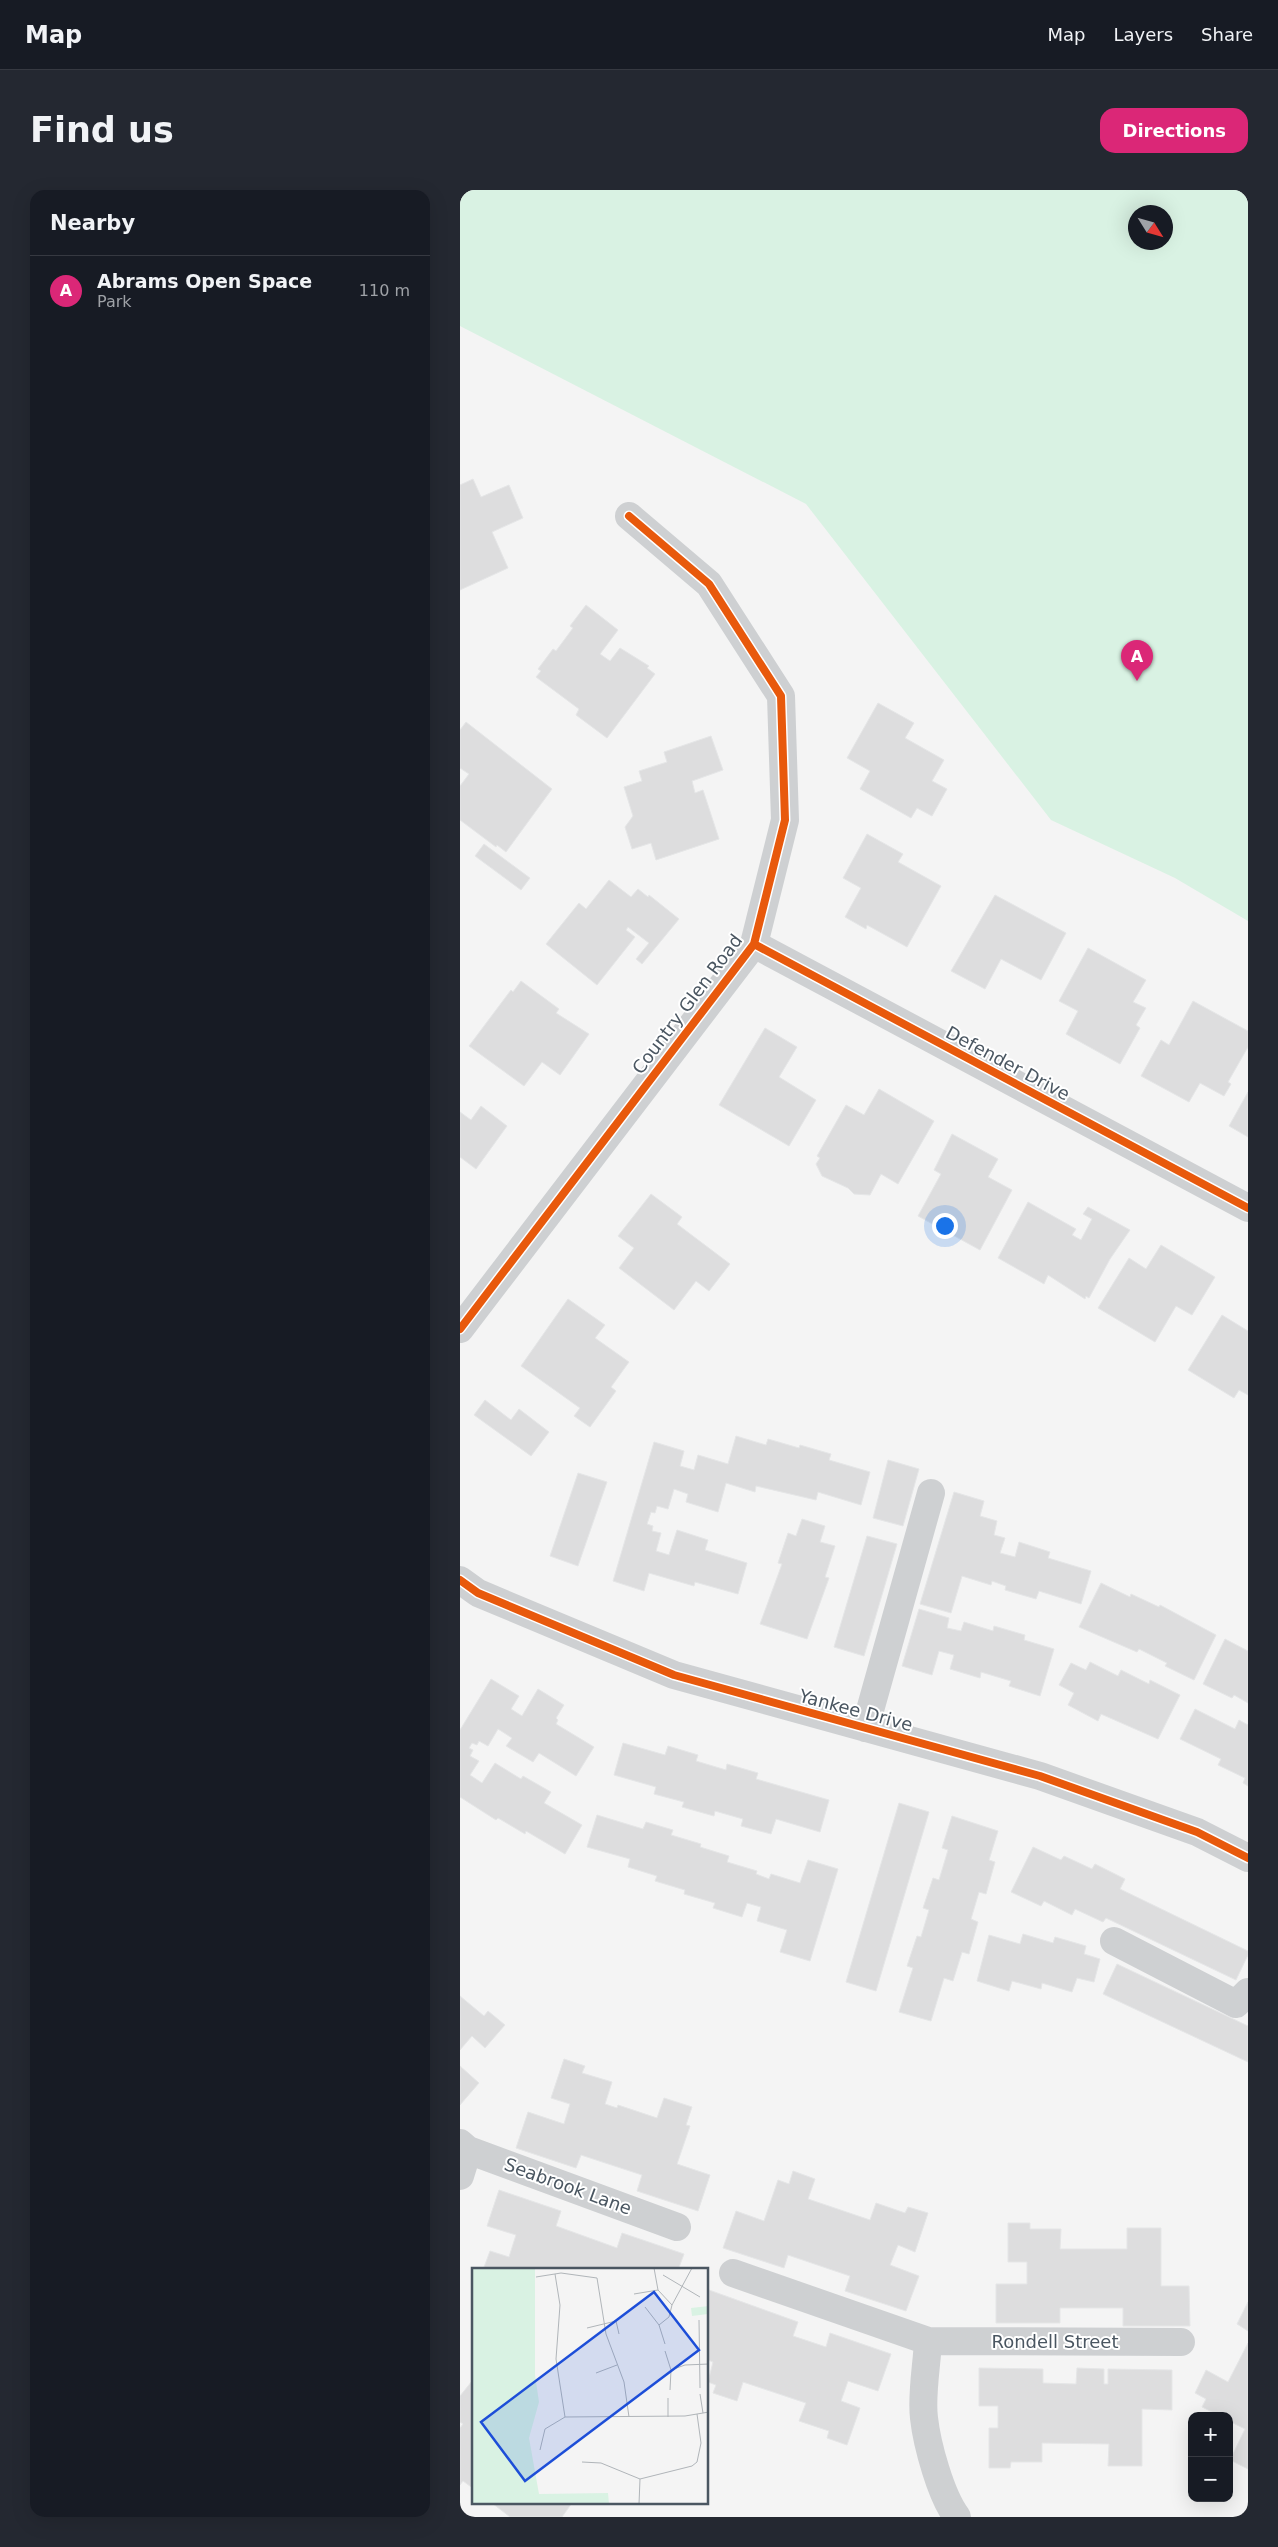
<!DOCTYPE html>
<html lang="en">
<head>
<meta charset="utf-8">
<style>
	:root { --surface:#171b24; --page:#242831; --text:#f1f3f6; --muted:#9ea1a6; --line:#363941; --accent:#db2777 }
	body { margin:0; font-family:"DejaVu Sans",sans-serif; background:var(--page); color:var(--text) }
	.controls { position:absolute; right:15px; bottom:15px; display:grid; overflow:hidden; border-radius:10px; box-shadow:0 5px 20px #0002 }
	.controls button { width:45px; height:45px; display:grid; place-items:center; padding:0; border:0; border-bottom:1px solid var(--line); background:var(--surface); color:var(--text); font:25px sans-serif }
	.compass { position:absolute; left:668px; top:15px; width:45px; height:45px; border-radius:50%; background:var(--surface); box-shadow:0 5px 20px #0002; rotate:127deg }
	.you { position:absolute; left:484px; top:1035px; width:18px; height:18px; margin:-12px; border:4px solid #fff; border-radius:50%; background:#1a73e8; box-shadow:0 0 0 8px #1a73e833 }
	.badge { display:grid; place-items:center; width:32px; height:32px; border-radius:50%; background:var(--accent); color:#fff; font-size:16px; font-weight:700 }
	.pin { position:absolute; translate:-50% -41px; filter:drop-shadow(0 1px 2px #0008) }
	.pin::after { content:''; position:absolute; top:26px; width:18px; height:15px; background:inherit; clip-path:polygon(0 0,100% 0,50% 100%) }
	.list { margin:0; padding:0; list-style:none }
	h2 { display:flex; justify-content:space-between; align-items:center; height:65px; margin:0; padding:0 20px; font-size:21px }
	h2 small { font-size:16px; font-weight:400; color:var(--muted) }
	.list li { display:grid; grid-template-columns:32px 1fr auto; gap:15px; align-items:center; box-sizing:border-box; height:70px; padding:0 20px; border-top:1px solid var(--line) }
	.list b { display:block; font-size:19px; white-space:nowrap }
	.list p { margin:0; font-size:16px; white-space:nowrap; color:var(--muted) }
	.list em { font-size:16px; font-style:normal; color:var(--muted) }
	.map { position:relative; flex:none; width:788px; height:2327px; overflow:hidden; border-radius:15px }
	header { display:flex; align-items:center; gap:30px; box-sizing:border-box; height:70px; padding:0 25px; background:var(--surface); border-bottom:1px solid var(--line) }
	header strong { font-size:24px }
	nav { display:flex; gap:28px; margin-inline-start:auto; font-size:18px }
	.intro { display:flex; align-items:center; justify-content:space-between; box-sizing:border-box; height:120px; padding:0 30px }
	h1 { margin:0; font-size:35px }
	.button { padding:12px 22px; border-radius:15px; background:var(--accent); color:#fff; font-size:18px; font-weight:700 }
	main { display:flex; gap:30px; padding:0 30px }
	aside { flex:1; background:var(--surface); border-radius:15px; box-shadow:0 5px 20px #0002 }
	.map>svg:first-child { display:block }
	.green { fill:#d9f2e3; fill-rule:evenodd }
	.building { fill:#ddddde; stroke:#e5e6e7 }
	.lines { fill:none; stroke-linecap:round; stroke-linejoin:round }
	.minor { stroke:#ced0d2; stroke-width:28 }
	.cycleway-casing { stroke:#fff; stroke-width:11 }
	.cycleway { stroke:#e8590c; stroke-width:8 }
	.labels { text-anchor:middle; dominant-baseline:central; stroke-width:4; stroke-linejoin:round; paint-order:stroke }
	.street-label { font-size:18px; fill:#4a5661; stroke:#fff }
	.inset-road { fill:none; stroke:#b0b5b9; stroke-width:1 }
	.view { fill:#1d4ed8; fill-opacity:0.15; stroke:#1d4ed8; stroke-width:2.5 }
	.inset-edge { fill:none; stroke:#4a5661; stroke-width:2.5 }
</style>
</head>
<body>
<header>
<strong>Map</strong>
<nav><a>Map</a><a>Layers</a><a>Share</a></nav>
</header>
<div class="intro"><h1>Find us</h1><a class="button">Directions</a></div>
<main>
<aside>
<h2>Nearby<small></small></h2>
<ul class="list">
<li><span class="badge">A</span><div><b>Abrams Open Space</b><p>Park</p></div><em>110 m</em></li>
</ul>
</aside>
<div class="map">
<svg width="788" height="2327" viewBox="0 0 788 2327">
	<rect width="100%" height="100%" fill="#f4f4f4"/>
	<path class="green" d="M0,0H788V731L715,688L591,630L346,314L0,136ZM706,22V52H676V22Z"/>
	<path class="building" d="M13,289L21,307L49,295L63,328L32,342L48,378L0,400V295Z
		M126,415L158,440L140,464L150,471L160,458L189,476L187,478L195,484L147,548L116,525L119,519L76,487L81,481L78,479L93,459L96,461L113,438L110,436Z
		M418,513L454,533L445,548L484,570L472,591L487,599L472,626L457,618L451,628L400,599L410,581L387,568Z
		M6,532L92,599L46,662L37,655L36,657L0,630V596L9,584L0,578V540Z
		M251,546L263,580L232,591L235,603L243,600L259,649L196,670L191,653L172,659L165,637L173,626L164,597L182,591L179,581L207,572L204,562Z
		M407,644L443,664L438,672L481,696L447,757L407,735L406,739L385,727L401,698L383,688Z
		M24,654L70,688L61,700L15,666Z
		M149,690L171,707L178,699L188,707L189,705L219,729L182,774L176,769L189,753L168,737L166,740L175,747L137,795L86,754L119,713L126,719Z
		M535,705L606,743L581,790L541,769L525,799L491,781Z
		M628,758L686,790L673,812L686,818L676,835L680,838L660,874L606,844L618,821L599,811Z
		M61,791L99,819L96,823L129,844L100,885L82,872L64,896L9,856L51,800L53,802Z
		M733,811L788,841V857L768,892L771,894L764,906L740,893L729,912L681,886L701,850L709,855Z
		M305,838L337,857L319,887L356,910L329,956L259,915Z
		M419,899L474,931L438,994L421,984L410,1005L394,1004L388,998L362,986L356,974L360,968L357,966L386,915L404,925Z
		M788,902V947L769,936Z
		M21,916L47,936L16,979L0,967V922L11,930Z
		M492,944L538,969L528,987L552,1000L520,1060L458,1026L481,984L474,980Z
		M191,1004L222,1027L217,1034L270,1074L249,1101L236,1091L214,1120L159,1078L174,1058L158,1046Z
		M568,1012L616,1039L612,1045L621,1050L632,1029L623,1024L628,1017L670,1040L650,1069L629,1108L626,1106L625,1109L588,1085L584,1094L538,1068Z
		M701,1055L755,1087L732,1125L716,1116L695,1152L638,1118L669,1068L686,1079Z
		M108,1109L145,1135L135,1148L169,1172L151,1197L156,1201L130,1237L114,1226L120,1218L61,1176Z
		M762,1125L788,1141V1205L779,1200L774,1208L728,1180Z
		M25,1210L51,1230L59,1219L89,1242L71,1266L14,1225Z
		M276,1246L306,1255L308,1249L339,1258L340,1255L371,1264L369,1270L410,1282L401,1315L358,1302L356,1310L296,1296L295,1302L266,1293L258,1322L226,1312L228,1304L214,1299L208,1319L197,1316L195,1323L191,1322L187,1334L193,1336L192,1341L201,1343L196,1361L209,1365L217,1340L248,1350L245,1360L287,1373L278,1404L235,1392L234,1396L189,1383L184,1401L153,1391L194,1252L224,1261L220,1276L234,1280L238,1265L268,1274Z
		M428,1270L459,1279L443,1336L413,1328Z
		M118,1283L147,1292L118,1376L90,1366Z
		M494,1302L524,1311L520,1326L537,1331L534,1345L545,1348L540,1363L555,1367L559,1352L590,1362L588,1368L631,1381L621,1414L579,1401L576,1409L545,1400L546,1396L532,1391L531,1395L502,1386L491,1423L460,1414Z
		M342,1329L365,1336L360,1352L375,1356L365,1387L369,1388L347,1449L300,1434L322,1374L318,1373L328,1343L336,1346Z
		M407,1346L437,1354L404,1466L374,1457Z
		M641,1393L670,1407L671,1404L699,1417L700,1415L756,1445L734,1490L705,1476L707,1473L679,1459L677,1462L619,1437Z
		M459,1419L489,1428L487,1438L501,1441L504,1432L533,1441L534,1436L565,1445L564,1450L594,1459L580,1506L549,1496L551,1491L521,1482L520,1488L490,1479L494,1465L479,1461L472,1485L442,1476Z
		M765,1449L788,1461V1513L774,1505L772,1508L743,1494Z
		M630,1472L658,1486L661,1480L689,1494L690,1490L720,1505L698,1549L641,1524L638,1531L608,1515L614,1503L599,1495L611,1473L626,1480Z
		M31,1489L59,1506L51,1519L62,1526L78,1499L104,1515L96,1528L98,1530L96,1534L134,1557L116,1586L79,1563L73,1572L46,1556L52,1548L38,1539L28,1556L19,1551L17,1555L12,1553L9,1558L13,1560L10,1566L19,1571L10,1585L22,1593L35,1573L61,1589L63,1586L91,1602L84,1613L122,1635L105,1664L66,1641L65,1644L38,1628L36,1630L0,1607V1540Z
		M735,1519L775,1539L779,1530L788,1535V1596L783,1593L785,1588L758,1575L761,1569L720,1549Z
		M163,1553L205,1565L208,1556L238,1565L236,1571L266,1580L267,1574L298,1583L296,1589L369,1610L360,1642L316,1629L311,1644L281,1636L283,1629L255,1621L254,1626L222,1617L224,1612L194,1604L196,1597L154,1585Z
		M439,1613L469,1622L416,1801L386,1792Z
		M137,1625L183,1639L186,1632L213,1640L211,1645L241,1654L240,1657L269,1666L267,1672L297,1681L296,1684L309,1689L311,1684L340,1693L348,1670L378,1679L350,1771L320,1762L327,1740L297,1731L301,1717L287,1713L282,1727L253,1718L255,1713L224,1704L225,1700L195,1691L197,1686L168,1677L170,1669L127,1657Z
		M492,1626L538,1641L529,1670L535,1672L526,1704L519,1702L511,1729L518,1732L509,1764L502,1762L493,1791L484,1788L471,1831L439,1822L453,1778L447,1776L457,1746L461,1747L469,1720L463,1718L473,1688L479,1690L488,1660L482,1658Z
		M573,1657L601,1670L604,1666L632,1679L635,1674L665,1689L660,1699L788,1761V1765L776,1790L646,1728L643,1732L615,1719L612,1725L584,1711L581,1716L551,1702Z
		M563,1744L593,1753L595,1747L626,1756L624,1764L640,1769L634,1792L617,1788L612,1802L582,1793L581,1799L552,1791L549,1801L517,1791L529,1745L560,1754Z
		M657,1774L788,1836V1872L643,1804Z
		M0,1806L24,1826L28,1821L45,1835L25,1858L12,1846L0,1860Z
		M104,1869L125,1876L122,1883L152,1892L145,1914L157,1918L158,1915L197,1928L204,1908L232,1917L226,1935L230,1936L217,1974L250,1985L238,2021L177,2001L182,1985L121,1965L116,1978L56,1958L68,1922L104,1934L110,1914L91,1908Z
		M0,1876L19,1893L0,1915Z
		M333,1981L355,1989L348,2009L410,2030L416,2013L445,2023L448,2017L468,2023L455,2062L438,2055L430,2075L459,2086L446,2121L385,2101L390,2086L328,2065L324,2078L263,2058L276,2021L304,2031L318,1990L329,1994Z
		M39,2000L101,2021L96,2036L157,2058L162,2043L224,2064L218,2080H23L30,2061L49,2067L56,2045L27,2036Z
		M548,2033H570V2039H601L600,2059H667V2038H701V2096H729L730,2136H663V2118H600V2133H536V2094H567V2072H548Z
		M249,2100L338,2132L333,2146L366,2157L370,2143L431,2164L418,2201L388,2191L381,2211L400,2218L387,2255L367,2248L369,2241L339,2231L346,2213L283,2192L277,2211L253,2203L256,2195L248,2192L253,2172L248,2170Z
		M788,2112V2141L777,2134Z
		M788,2153V2279L770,2270L785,2239L769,2231V2226H760L742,2217L746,2209L735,2203L746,2180L768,2192Z
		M519,2178L583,2179V2193L616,2194L617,2178L644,2179V2194H648V2179L712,2180V2220L682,2219V2276H648L649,2254L582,2253V2272H551L550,2278H529V2238H538V2216H519Z
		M12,2191L14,2193V2299L3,2291L0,2295V2238L3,2234L0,2232V2206Z
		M32,2313H112L102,2327H50Z"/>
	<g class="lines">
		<path class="minor" d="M294,754L788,1018
			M0,1139L294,754L325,630L321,506L249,394L169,326
			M0,1390L18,1403L214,1485L580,1586L737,1642L788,1668
			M405,1538L471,1303
			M654,1751L776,1814L788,1802
			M0,1953L8,1960L217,2037
			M0,1986L8,1960
			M273,2083L468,2151L721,2152
			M468,2151C467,2174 461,2205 464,2228C467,2255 481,2306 497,2327"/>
		<defs>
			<path id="cycleway" d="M294,754L788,1018
				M0,1139L294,754L325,630L321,506L249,394L169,326
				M0,1390L18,1403L214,1485L580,1586L737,1642L788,1668"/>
		</defs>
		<use href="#cycleway" class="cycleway-casing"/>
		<use href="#cycleway" class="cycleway"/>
	</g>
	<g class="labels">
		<g class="street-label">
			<text transform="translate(227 814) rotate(-53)">Country Glen Road</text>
			<text transform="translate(548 873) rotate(28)">Defender Drive</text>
			<text transform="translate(396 1520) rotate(15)">Yankee Drive</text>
			<text transform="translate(108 1996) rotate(20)">Seabrook Lane</text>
			<text x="595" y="2151">Rondell Street</text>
		</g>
	</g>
	<g transform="translate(12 2078)">
		<rect width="236" height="236" fill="#f4f4f4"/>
		<path d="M0,0H63V107L67,134L57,170L67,226L136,225L137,236H0ZM237,38L236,46L220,48L219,40Z" fill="#d9f2e3"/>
		<path class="inset-road" d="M182,0L186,22L200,37M83,6L88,37L84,91L93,149M191,7L228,29M64,9L89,5L125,10L134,66L152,114L157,149M162,26L186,22M173,39L187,57L193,76M227,52L228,120M187,57L197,49L200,37L220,0M115,60L144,53L147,66M193,83L199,102L198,122M199,102L213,97L237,96M124,105L145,97M228,126L231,145M196,149V130M68,182L73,161L93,149L213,148L237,144M110,194L129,195L168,211L220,198L225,194L229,175L225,146M167,236L168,211"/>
		<path class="view" d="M182,24L227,82L53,213L9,154Z"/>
		<rect width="236" height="236" class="inset-edge"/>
	</g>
</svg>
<div class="controls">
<button>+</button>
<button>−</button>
</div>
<svg class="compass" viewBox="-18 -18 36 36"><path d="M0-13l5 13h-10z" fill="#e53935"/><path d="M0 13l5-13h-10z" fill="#9ea1a6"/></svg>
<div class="you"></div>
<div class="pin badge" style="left:677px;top:491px">A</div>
</div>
</main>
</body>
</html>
